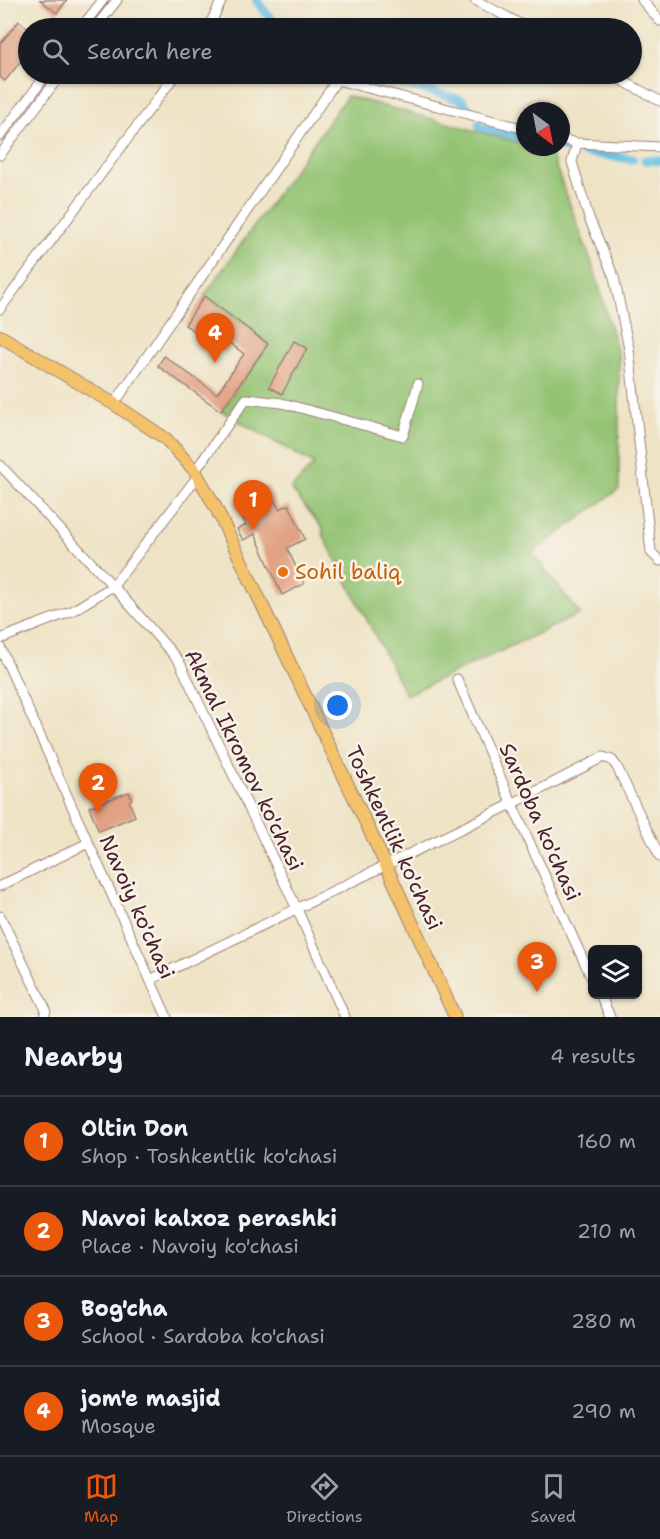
<!DOCTYPE html>
<html lang="en">
<head>
<meta charset="utf-8">
<style>
	:root { --surface:#171b24; --page:#242831; --text:#f1f3f6; --muted:#9ea1a6; --line:#363941; --accent:#ea580c }
	body { margin:0; font-family:"Shantell Sans",sans-serif; background:var(--page); color:var(--text) }
	.controls { position:absolute; right:18px; bottom:18px; display:grid; overflow:hidden; border-radius:9px; box-shadow:0 2px 4px #0004 }
	.controls button { width:54px; height:54px; display:grid; place-items:center; padding:0; border:0; border-bottom:2px solid var(--line); background:var(--surface); color:var(--text); font:30px sans-serif }
	.compass { position:absolute; left:516px; top:102px; width:54px; height:54px; border-radius:50%; background:var(--surface); box-shadow:0 2px 4px #0004; rotate:148deg }
	.you { position:absolute; left:338px; top:706px; width:21px; height:21px; margin:-15px; border:4px solid #fff; border-radius:50%; background:#1a73e8; box-shadow:0 0 0 9px #1a73e833 }
	.badge { display:grid; place-items:center; width:39px; height:39px; border-radius:50%; background:var(--accent); color:#fff; font-size:20px; font-weight:700 }
	.pin { position:absolute; translate:-50% -50px; filter:drop-shadow(0 2px 3px #0008) }
	.pin::after { content:''; position:absolute; top:32px; width:21px; height:18px; background:inherit; clip-path:polygon(0 0,100% 0,50% 100%) }
	.list { margin:0; padding:0; list-style:none }
	h2 { display:flex; justify-content:space-between; align-items:center; height:78px; margin:0; padding:0 24px; font-size:26px }
	h2 small { font-size:20px; font-weight:400; color:var(--muted) }
	.list li { display:grid; grid-template-columns:39px 1fr auto; gap:18px; align-items:center; box-sizing:border-box; height:90px; padding:0 24px; border-top:2px solid var(--line) }
	.list b { display:block; font-size:22px; white-space:nowrap }
	.list p { margin:0; font-size:20px; white-space:nowrap; color:var(--muted) }
	.list em { font-size:20px; font-style:normal; color:var(--muted) }
	.icon { flex:none; width:33px; height:33px; fill:none; stroke:currentColor; stroke-width:2; stroke-linecap:round; stroke-linejoin:round }
	.map { position:relative; flex:none; width:660px; height:1017px; overflow:hidden }
	.search { position:absolute; background:var(--surface); box-shadow:0 2px 4px #0004; left:18px; right:18px; top:18px; height:66px; display:flex; align-items:center; gap:15px; box-sizing:border-box; padding:0 21px; border-radius:33px; color:var(--muted); font-size:22px }
	.sheet { height:438px; background:var(--surface) }
	nav { display:flex; justify-content:space-around; align-items:center; box-sizing:border-box; height:84px; border-top:2px solid var(--line); background:var(--surface); font-size:16px; color:var(--muted) }
	nav a { display:grid; justify-items:center; gap:3px }
	nav .on { color:var(--accent) }
	.map>svg:first-child { display:block }
	.green { fill:#93c372; stroke:#6e714e; stroke-width:1.5 }
	.lines { fill:none; stroke-linecap:round; stroke-linejoin:round }
	.canal { stroke:#68c0e5; stroke-width:9 }
	.building { fill:#e1a182 }
	.minor-casing { stroke:#9c8178; stroke-width:11 }
	.major-casing { stroke:#9c8178; stroke-width:14 }
	.minor { stroke:#fff; stroke-width:9 }
	.major { stroke:#f4c26a; stroke-width:12 }
	.food-dot { fill:#e8710a; stroke:#f7f3e8; stroke-width:2 }
	.labels { text-anchor:middle; dominant-baseline:central; stroke-width:5; stroke-linejoin:round; paint-order:stroke }
	.food-label { font-size:21px; fill:#c56008; stroke:#f7f3e8; text-anchor:start }
	.street-label { font-size:21px; fill:#4a1f2b; stroke:#f7f3e8 }
</style>
</head>
<body>
<div class="map">
<svg width="660" height="1017" viewBox="0 0 660 1017">
	<rect width="100%" height="100%" fill="#f7f3e8"/>
	<filter id="ink" filterUnits="userSpaceOnUse"><feTurbulence type="fractalNoise" baseFrequency=".0167" numOctaves="2"/><feDisplacementMap in="SourceGraphic" scale="12" xChannelSelector="R" yChannelSelector="G"/><feConvolveMatrix kernelMatrix="1 2 1 2 8 2 1 2 1" color-interpolation-filters="sRGB"/></filter>
	<filter id="wash" filterUnits="userSpaceOnUse"><feTurbulence type="fractalNoise" baseFrequency=".008" numOctaves="4" result="noise"/><feDisplacementMap in="SourceGraphic" scale="24" xChannelSelector="R" yChannelSelector="G"/><feGaussianBlur stdDeviation="1.35" result="paint"/><feColorMatrix in="noise" values="0 0 0 0 0 0 0 0 0 0 0 0 0 0 0 0 0 1.4 0 .05"/><feComposite in="paint" operator="in"/></filter>
	<g filter="url(#wash)">
		<rect width="100%" height="100%" fill="#eee3c5"/>
		<path class="green" d="M347,96L525,144V147H537L550,151L595,272L619,358V489L532,553L580,614L406,695L322,533L324,530L291,489L314,464L221,411L268,344L204,296Z"/>
		<g class="lines">
			<path class="canal" d="M256,0L278,28
				M367,74L462,100L467,107
				M479,124L481,127L525,138
				M561,147L569,149
				M583,152L633,159
				M645,160L660,161"/>
		</g>
		<g id="blocks">
			<path class="building" d="M40,0H67L57,13Z
				M19,21L28,29V52L5,81L0,77V44Z
				M204,296L268,344L221,411L158,366L164,356L217,394L244,354L203,323L196,332L185,325Z
				M294,341L307,348L282,394L269,387Z
				M267,486L279,509L289,505L305,539L287,548L304,584L282,595L255,534L243,540L237,529L246,525L234,502Z
				M129,792L132,799L129,801L135,816L99,831L89,807Z"/>
		</g>
	</g>
	<g filter="url(#ink)">
		<use href="#blocks" fill-opacity="0" stroke="#9c8178" stroke-width="1.5"/>
		<g class="lines">
			<defs>
				<path id="minor" d="M475,0L528,28
					M642,0L660,21
					M81,28L103,0
					M95,28L117,0
					M208,28L222,0
					M318,74L337,80L525,129
					M610,74L660,101
					M0,136L47,74
					M561,139L577,143L660,147
					M577,143L572,162L589,218L614,277L629,349L651,552L660,561
					M0,155L61,74
					M0,309L176,74
					M114,404L337,80
					M0,465L113,586L179,661L297,909L345,1017
					M195,471L246,399L282,403L403,436L418,384
					M0,639L72,611L113,586L198,476
					M0,647L167,1017
					M457,679L512,804L592,979
					M0,886L88,843
					M0,916L46,1010L44,1017
					M150,980L512,804L603,757L612,760L617,767L660,857
					M600,994L610,1017"/>
				<path id="major" d="M0,336L114,404L166,439L195,471L216,508L386,865L455,1017"/>
			</defs>
			<use href="#minor" class="minor-casing"/>
			<use href="#major" class="major-casing"/>
			<use href="#minor" class="minor"/>
			<use href="#major" class="major"/>
		</g>
	</g>
	<circle class="food-dot" cx="283" cy="572" r="6"/>
	<g class="labels">
		<g class="food-label">
			<text x="295" y="572">Sohil baliq</text>
		</g>
		<g class="street-label">
			<text transform="translate(244 760) rotate(64)">Akmal Ikromov ko'chasi</text>
			<text transform="translate(540 822) rotate(66)">Sardoba ko'chasi</text>
			<text transform="translate(394 838) rotate(65)">Toshkentlik ko'chasi</text>
			<text transform="translate(137 907) rotate(66)">Navoiy ko'chasi</text>
		</g>
	</g>
</svg>
<div class="controls">
<button><svg class="icon" aria-label="layers" viewBox="0 0 24 24"><path d="M12 4l9 5-9 5-9-5zM3 14l9 5 9-5"/></svg></button>
</div>
<svg class="compass" viewBox="-18 -18 36 36"><path d="M0-13l5 13h-10z" fill="#e53935"/><path d="M0 13l5-13h-10z" fill="#9ea1a6"/></svg>
<div class="you"></div>
<div class="pin badge" style="left:253px;top:530px">1</div>
<div class="pin badge" style="left:98px;top:813px">2</div>
<div class="pin badge" style="left:537px;top:992px">3</div>
<div class="pin badge" style="left:215px;top:363px">4</div>
<div class="search"><svg class="icon" aria-label="search" viewBox="0 0 24 24"><circle cx="10" cy="10" r="6"/><path d="M15 15l6 6"/></svg>Search here</div>
</div>
<section class="sheet">
<h2>Nearby<small>4 results</small></h2>
<ul class="list">
<li><span class="badge">1</span><div><b>Oltin Don</b><p>Shop · Toshkentlik ko'chasi</p></div><em>160 m</em></li>
<li><span class="badge">2</span><div><b>Navoi kalxoz perashki</b><p>Place · Navoiy ko'chasi</p></div><em>210 m</em></li>
<li><span class="badge">3</span><div><b>Bog'cha</b><p>School · Sardoba ko'chasi</p></div><em>280 m</em></li>
<li><span class="badge">4</span><div><b>jom'e masjid</b><p>Mosque</p></div><em>290 m</em></li>
</ul>
</section>
<nav>
<a class="on"><svg class="icon" aria-label="map" viewBox="0 0 24 24"><path d="M3 6l6-2 6 2 6-2v14l-6 2-6-2-6 2zM9 4v14M15 6v14"/></svg>Map</a>
<a><svg class="icon" aria-label="directions" viewBox="0 0 24 24"><path d="M12 3l9 9-9 9-9-9zM9 14v-3h6M13 9l2 2-2 2"/></svg>Directions</a>
<a><svg class="icon" aria-label="saved" viewBox="0 0 24 24"><path d="M7 4h10v16l-5-4-5 4z"/></svg>Saved</a>
</nav>
</body>
</html>
